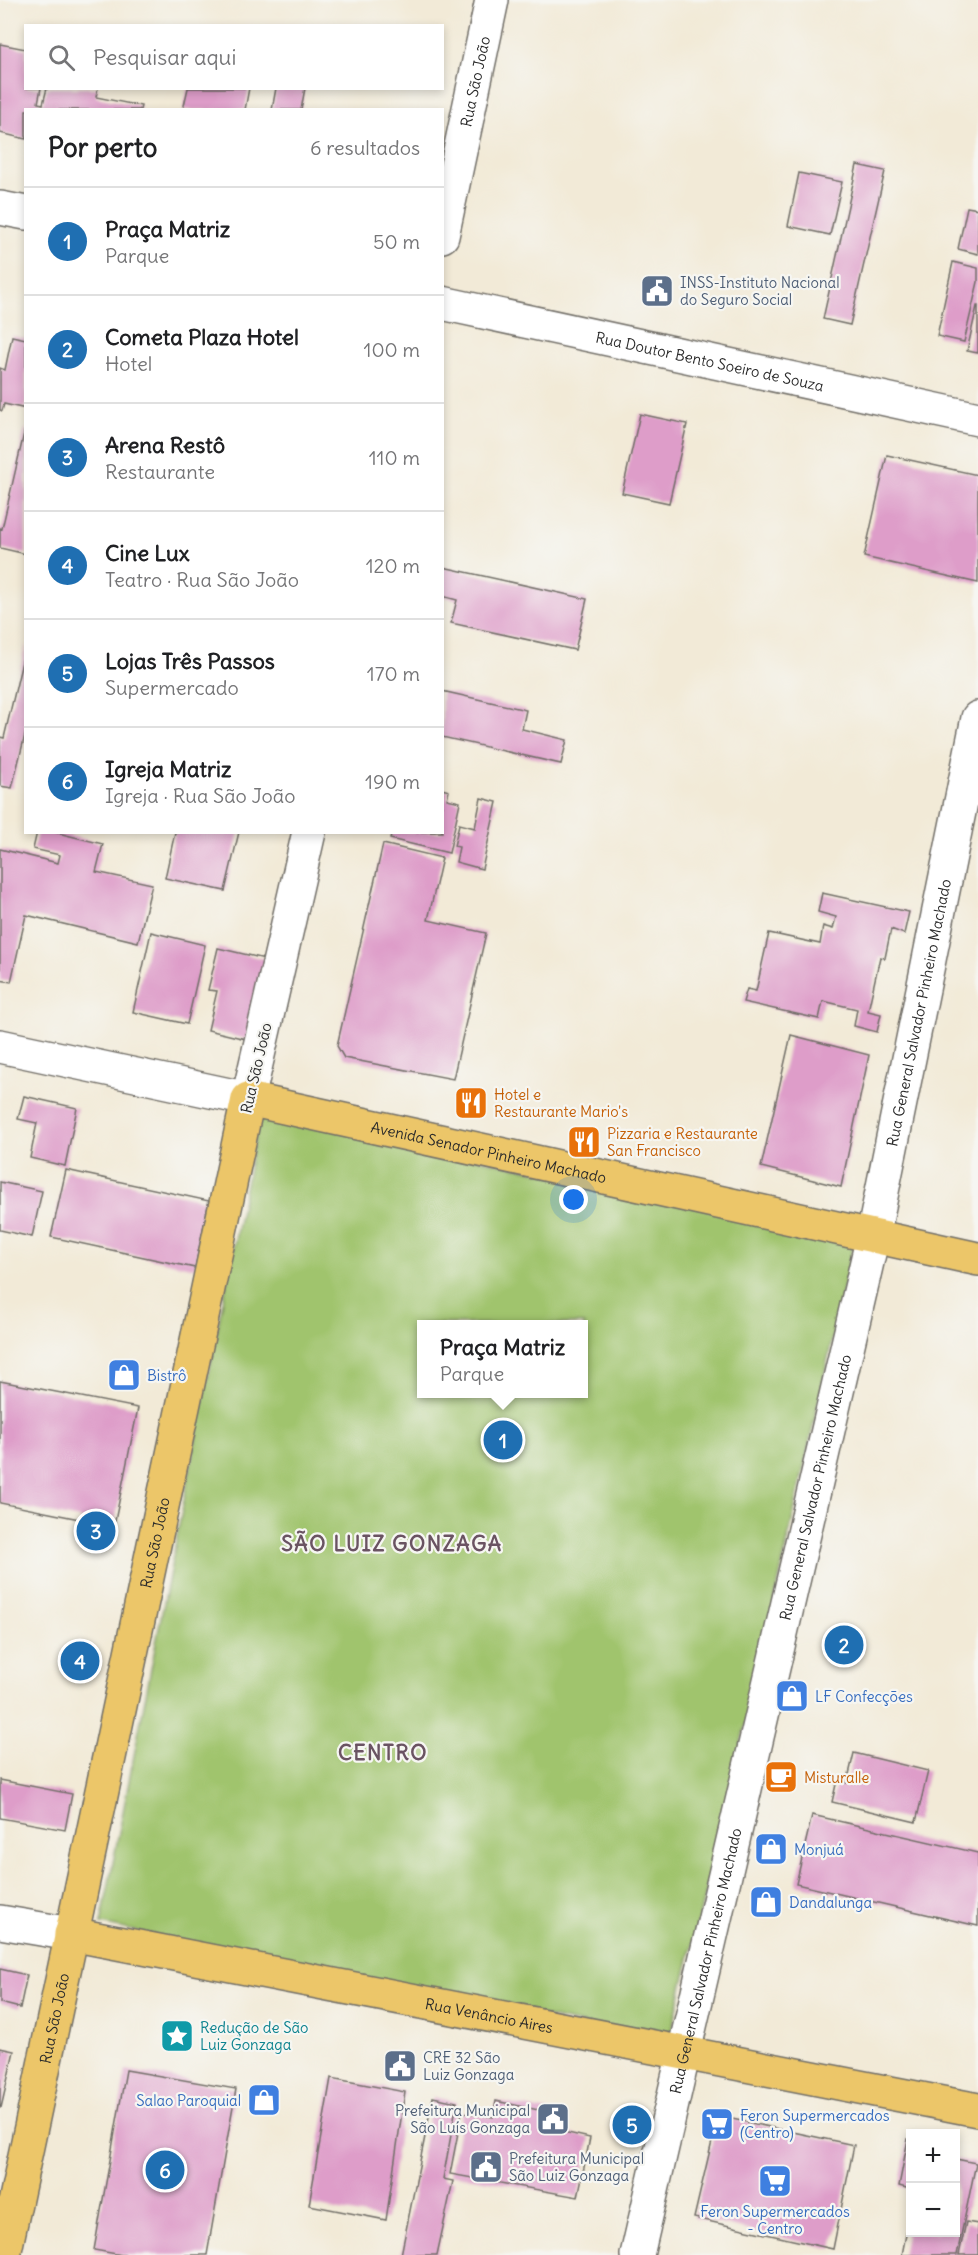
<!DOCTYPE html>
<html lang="pt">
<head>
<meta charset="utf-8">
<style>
	:root { --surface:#fff; --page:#f6f6f6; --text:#202124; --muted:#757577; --line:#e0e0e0; --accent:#1f6fb2 }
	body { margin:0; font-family:Delius,sans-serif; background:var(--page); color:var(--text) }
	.controls { position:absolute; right:18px; bottom:18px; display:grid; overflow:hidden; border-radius:0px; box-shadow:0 3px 9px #0003 }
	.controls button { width:54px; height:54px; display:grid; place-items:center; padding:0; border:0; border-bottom:2px solid var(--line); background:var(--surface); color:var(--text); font:30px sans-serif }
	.you { position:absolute; left:574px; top:1200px; width:21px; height:21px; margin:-15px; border:4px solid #fff; border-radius:50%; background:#1a73e8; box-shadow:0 0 0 9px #1a73e833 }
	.badge { display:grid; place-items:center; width:39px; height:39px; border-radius:50%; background:var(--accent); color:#fff; font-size:20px; font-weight:700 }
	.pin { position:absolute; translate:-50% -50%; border:3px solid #fff; box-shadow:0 2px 6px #0006 }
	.popup { position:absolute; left:417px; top:1320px; width:171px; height:78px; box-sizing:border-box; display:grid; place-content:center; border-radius:0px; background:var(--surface); filter:drop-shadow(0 2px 4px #0005); font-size:20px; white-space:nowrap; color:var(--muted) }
	.popup b { font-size:22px; color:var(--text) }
	.popup::after { content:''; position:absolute; left:50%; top:100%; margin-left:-12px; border:12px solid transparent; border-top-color:var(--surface) }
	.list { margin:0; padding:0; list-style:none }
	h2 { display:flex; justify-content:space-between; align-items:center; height:78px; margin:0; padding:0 24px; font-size:26px }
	h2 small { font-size:20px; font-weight:400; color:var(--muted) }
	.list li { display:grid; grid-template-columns:39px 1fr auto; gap:18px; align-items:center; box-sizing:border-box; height:108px; padding:0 24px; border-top:2px solid var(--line) }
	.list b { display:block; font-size:22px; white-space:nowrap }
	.list p { margin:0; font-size:20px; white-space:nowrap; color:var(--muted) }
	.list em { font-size:20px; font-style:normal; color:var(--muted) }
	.icon { flex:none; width:33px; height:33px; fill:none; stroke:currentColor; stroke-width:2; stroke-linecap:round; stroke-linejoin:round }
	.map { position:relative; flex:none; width:978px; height:2255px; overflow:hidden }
	.search { position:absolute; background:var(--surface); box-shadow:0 3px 9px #0003; left:24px; top:24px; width:420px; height:66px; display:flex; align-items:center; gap:15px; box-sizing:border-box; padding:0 21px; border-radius:0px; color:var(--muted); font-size:22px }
	.panel { position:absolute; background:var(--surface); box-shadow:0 3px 9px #0003; left:24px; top:108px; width:420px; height:726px; border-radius:0px }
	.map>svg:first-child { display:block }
	.green { fill:#a0c46d; stroke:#66784c; stroke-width:1.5; fill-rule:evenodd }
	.building { fill:#de9dc9 }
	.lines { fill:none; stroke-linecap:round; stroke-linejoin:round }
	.minor-casing { stroke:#716e67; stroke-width:36 }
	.major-casing { stroke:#716e67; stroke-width:36 }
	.minor { stroke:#fff; stroke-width:33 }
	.major { stroke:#ecc669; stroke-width:33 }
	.labels { text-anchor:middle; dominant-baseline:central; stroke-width:4.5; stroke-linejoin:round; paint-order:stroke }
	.street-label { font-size:15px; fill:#2b2b2b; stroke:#f6f6f2 }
	.service-label { font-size:15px; fill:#4e5e75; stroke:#f6f6f2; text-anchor:start }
	.food-label { font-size:15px; fill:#c56008; stroke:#f6f6f2; text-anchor:start }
	.shop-label { font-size:15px; fill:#366cbe; stroke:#f6f6f2; text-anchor:start }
	.culture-label { font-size:15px; fill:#0d838f; stroke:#f6f6f2; text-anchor:start }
	.district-label { font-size:21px; font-weight:bold; letter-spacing:1.5px; fill:#6a5362; stroke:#f6f6f2 }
</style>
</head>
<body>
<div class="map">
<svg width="978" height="2255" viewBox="0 0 978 2255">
	<rect width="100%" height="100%" fill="#f6f6f2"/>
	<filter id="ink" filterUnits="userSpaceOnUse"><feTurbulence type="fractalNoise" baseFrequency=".0167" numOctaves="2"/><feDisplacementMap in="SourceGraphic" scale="12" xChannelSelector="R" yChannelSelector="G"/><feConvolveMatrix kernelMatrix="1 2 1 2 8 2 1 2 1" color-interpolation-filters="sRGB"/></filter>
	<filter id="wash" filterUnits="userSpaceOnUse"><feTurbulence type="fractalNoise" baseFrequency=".008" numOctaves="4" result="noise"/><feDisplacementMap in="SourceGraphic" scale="24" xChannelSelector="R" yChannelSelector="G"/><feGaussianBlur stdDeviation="1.35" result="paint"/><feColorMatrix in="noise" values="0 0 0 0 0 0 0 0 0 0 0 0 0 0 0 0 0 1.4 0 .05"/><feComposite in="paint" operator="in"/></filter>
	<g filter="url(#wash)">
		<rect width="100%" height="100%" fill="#f2ead7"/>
		<path class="green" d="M260,1112L854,1240L766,1639L669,2042L101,1924ZM422,1324H584V1394H422Z"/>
		<g id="blocks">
			<path class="building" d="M0,44L26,49V88H41L38,103L43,104L47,88H98L96,97L141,106L140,110H26V139L0,133Z
				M188,88H249L245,110H183Z
				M276,88H305L301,110H272Z
				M857,165L885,171L850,325L823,319Z
				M799,173L842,182L830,235L788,226Z
				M967,207L978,209V254L958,249Z
				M953,262L978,268V282L964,342L937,336Z
				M977,306H978V353L967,351Z
				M12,336L26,339V409L4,404L2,411L0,410V368L5,370Z
				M640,414L687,424L669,503L622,493Z
				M25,429H26V554L0,548V528L2,529Z
				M887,455L978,475V583L864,557Z
				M443,567L587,599L575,650L451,623L457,600L442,596Z
				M26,645V731L12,788L0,786V737L4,738Z
				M442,691L526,710L522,729L567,740L561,764L442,737Z
				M442,789L449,791L447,799L460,802L449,853L390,839L392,832H442Z
				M481,798L497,802L482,869L456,862L459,847L454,846L459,824L475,828Z
				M37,832H54L103,844L96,872L152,884L138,942L26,915L11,982L0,980V849L58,863L60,855L33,849Z
				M175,832H239L225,891L165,878Z
				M383,844L442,858L428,920L486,933L453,1079L344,1058L337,1046Z
				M822,893L909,912L904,934L891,929L885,958L880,957L868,1011L881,1014L877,1032L854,1026L857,1009L823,1001L819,1019L743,1002L747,989L756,991L769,933L820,944L823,926L833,929L836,917L818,912Z
				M151,932L205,945L187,1024L133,1012Z
				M218,948L269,960L250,1040L208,1030L217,991L208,990Z
				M791,1035L869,1055L841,1187L761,1167Z
				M24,1096L77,1108L65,1166L30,1158L37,1123L18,1119Z
				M66,1170L209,1201L195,1268L51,1237Z
				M0,1182L42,1191L32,1237L0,1230Z
				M0,1381L138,1408L114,1526L0,1503Z
				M854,1753L928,1771L916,1822L832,1802L837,1780L847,1783Z
				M0,1780L72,1794L65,1830L0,1818Z
				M812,1815L978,1853V1926L796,1884Z
				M0,1969L27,1975L20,2008L0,2003Z
				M0,2048L14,2051L1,2108H0Z
				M126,2070L236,2089L207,2255H122L94,2250Z
				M331,2078L405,2092L386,2220L309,2205Z
				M433,2097L457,2102L443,2179L453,2181L437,2255H401Z
				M496,2101L562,2115L559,2131L590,2138L578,2197L450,2174L462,2112L493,2117Z
				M718,2116L854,2145L833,2249L694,2218Z
				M908,2139L910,2140V2189L899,2186Z
				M956,2159L976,2163L957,2255H902L909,2218L910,2232H956Z
				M966,2222L978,2224V2255H959Z"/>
		</g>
	</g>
	<g filter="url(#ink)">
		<use href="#blocks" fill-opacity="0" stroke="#716e67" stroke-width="1.5"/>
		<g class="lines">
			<defs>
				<g id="minor">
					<path d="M0,208L26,213"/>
					<path id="s1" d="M442,236L492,0"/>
					<path id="s2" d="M442,303L978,419"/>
					<path d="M0,1046L248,1099L309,832"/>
					<path d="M0,1922L71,1934"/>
					<path id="s3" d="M637,2255L873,1236L978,718"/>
				</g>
				<g id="major">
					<path id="s4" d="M71,1934L978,2110"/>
					<path id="s5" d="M4,2255L248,1099L978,1259"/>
				</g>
			</defs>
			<use href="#minor" class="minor-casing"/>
			<use href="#major" class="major-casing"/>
			<use href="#minor" class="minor"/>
			<use href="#major" class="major"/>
		</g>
	</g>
	<defs>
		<symbol id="civic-square" viewBox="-11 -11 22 22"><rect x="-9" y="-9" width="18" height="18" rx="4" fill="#5c6f8a" stroke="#f6f6f2"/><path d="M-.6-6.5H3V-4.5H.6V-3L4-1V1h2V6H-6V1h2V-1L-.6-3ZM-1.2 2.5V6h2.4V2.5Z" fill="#fff"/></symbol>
		<symbol id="restaurant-square" viewBox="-11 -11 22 22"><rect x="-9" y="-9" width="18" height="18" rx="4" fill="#e8710a" stroke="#f6f6f2"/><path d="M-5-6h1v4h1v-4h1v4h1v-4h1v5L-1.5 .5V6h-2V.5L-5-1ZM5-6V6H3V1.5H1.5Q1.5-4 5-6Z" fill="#fff"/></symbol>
		<symbol id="shop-square" viewBox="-11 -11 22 22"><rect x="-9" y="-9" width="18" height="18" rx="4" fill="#3f7fe0" stroke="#f6f6f2"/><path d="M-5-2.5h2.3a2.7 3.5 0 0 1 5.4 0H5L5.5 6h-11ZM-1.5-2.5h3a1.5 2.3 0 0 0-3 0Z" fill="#fff"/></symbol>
		<symbol id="cafe-square" viewBox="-11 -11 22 22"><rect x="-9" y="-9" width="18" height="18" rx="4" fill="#e8710a" stroke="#f6f6f2"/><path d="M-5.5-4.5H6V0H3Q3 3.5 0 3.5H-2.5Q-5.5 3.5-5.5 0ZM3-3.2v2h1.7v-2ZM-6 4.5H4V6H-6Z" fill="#fff"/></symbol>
		<symbol id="sight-square" viewBox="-11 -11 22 22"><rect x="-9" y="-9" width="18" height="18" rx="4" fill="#0f9aa8" stroke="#f6f6f2"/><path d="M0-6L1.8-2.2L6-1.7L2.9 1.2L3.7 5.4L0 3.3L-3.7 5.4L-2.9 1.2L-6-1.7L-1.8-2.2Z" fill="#fff"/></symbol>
		<symbol id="supermarket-square" viewBox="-11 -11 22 22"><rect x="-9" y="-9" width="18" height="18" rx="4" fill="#3f7fe0" stroke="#f6f6f2"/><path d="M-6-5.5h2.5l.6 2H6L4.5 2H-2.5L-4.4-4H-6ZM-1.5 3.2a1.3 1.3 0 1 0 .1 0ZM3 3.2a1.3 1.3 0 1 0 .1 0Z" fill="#fff"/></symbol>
	</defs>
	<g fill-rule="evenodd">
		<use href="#civic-square" x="638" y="272" width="38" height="38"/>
		<use href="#restaurant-square" x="452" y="1084" width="38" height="38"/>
		<use href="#restaurant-square" x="565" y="1123" width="38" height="38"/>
		<use href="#shop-square" x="105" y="1356" width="38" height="38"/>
		<use href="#shop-square" x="773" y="1677" width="38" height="38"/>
		<use href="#cafe-square" x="762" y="1758" width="38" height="38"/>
		<use href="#shop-square" x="752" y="1830" width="38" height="38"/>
		<use href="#shop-square" x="747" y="1883" width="38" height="38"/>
		<use href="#sight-square" x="158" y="2017" width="38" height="38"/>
		<use href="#civic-square" x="381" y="2047" width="38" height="38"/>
		<use href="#shop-square" x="245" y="2081" width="38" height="38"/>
		<use href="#civic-square" x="534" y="2100" width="38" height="38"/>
		<use href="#supermarket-square" x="698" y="2105" width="38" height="38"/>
		<use href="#civic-square" x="467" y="2148" width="38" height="38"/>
		<use href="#supermarket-square" x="756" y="2162" width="38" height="38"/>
	</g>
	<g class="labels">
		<g class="street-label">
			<text stroke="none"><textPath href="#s1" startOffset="158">Rua São João</textPath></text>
			<text stroke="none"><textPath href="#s2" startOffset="274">Rua Doutor Bento Soeiro de Souza</textPath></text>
			<text stroke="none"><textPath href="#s3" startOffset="1274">Rua General Salvador Pinheiro Machado</textPath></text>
			<text transform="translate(256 1068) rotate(-77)">Rua São João</text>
			<text stroke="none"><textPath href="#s5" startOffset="1428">Avenida Senador Pinheiro Machado</textPath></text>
			<text stroke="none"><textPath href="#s3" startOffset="788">Rua General Salvador Pinheiro Machado</textPath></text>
			<text stroke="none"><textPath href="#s5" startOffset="728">Rua São João</textPath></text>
			<text stroke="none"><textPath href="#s3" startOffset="302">Rua General Salvador Pinheiro Machado</textPath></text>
			<text stroke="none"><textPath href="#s4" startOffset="426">Rua Venâncio Aires</textPath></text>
			<text stroke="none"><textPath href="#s5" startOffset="242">Rua São João</textPath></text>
		</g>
		<g class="service-label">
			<text x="680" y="282">INSS-Instituto Nacional<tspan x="680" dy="17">do Seguro Social</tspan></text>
			<text x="423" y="2057">CRE 32 São<tspan x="423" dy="17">Luiz Gonzaga</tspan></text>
			<text x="530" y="2110" text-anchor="end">Prefeitura Municipal<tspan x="530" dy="17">São Luís Gonzaga</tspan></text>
			<text x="509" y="2158">Prefeitura Municipal<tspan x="509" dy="17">São Luiz Gonzaga</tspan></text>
		</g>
		<g class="food-label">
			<text x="494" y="1094">Hotel e<tspan x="494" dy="17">Restaurante Mario's</tspan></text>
			<text x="607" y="1133">Pizzaria e Restaurante<tspan x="607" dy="17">San Francisco</tspan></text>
			<text x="804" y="1777">Misturalle</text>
		</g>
		<g class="shop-label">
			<text x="147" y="1375">Bistrô</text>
			<text x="815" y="1696">LF Confecções</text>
			<text x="794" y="1849">Monjuá</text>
			<text x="789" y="1902">Dandalunga</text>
			<text x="241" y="2100" text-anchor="end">Salao Paroquial</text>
			<text x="740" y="2115">Feron Supermercados<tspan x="740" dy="17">(Centro)</tspan></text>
			<text x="775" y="2211" text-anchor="middle">Feron Supermercados<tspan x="775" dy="17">- Centro</tspan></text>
		</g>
		<g class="culture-label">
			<text x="200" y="2027">Redução de São<tspan x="200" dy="17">Luiz Gonzaga</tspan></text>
		</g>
		<g class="district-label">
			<text x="392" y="1543">SÃO LUIZ GONZAGA</text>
			<text x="383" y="1752">CENTRO</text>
		</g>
	</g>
</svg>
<div class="controls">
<button>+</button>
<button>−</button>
</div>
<div class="you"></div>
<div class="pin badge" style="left:503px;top:1440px">1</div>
<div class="popup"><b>Praça Matriz</b>Parque</div>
<div class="pin badge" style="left:844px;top:1645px">2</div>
<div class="pin badge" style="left:96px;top:1531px">3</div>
<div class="pin badge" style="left:80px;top:1661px">4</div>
<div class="pin badge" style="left:632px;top:2125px">5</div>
<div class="pin badge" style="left:165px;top:2170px">6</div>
<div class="search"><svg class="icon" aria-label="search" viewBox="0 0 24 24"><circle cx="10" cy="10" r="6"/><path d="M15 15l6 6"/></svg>Pesquisar aqui</div>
<section class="panel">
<h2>Por perto<small>6 resultados</small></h2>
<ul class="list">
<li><span class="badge">1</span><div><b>Praça Matriz</b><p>Parque</p></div><em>50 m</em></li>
<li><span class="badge">2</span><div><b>Cometa Plaza Hotel</b><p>Hotel</p></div><em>100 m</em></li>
<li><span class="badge">3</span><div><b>Arena Restô</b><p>Restaurante</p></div><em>110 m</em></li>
<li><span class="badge">4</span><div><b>Cine Lux</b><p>Teatro · Rua São João</p></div><em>120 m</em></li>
<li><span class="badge">5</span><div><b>Lojas Três Passos</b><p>Supermercado</p></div><em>170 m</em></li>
<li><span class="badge">6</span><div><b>Igreja Matriz</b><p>Igreja · Rua São João</p></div><em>190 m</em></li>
</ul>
</section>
</div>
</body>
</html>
